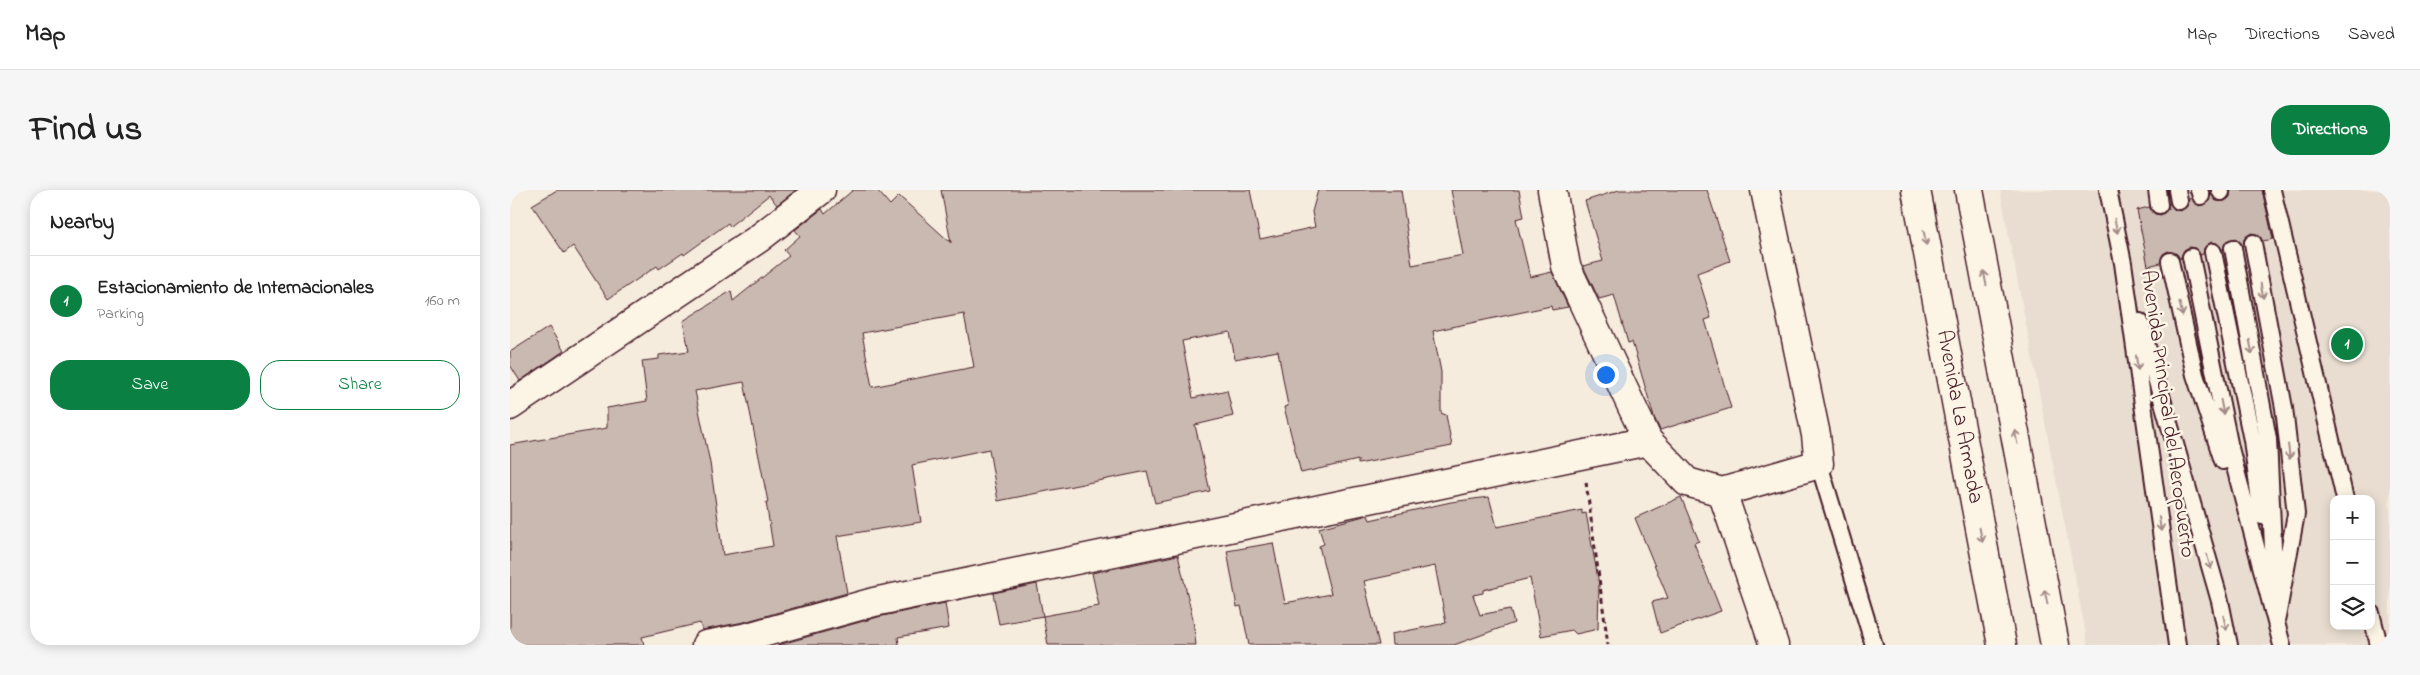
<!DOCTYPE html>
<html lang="en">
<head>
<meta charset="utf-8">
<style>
	:root { --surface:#fff; --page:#f6f6f6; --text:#222; --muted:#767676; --line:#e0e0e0; --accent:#0b8043 }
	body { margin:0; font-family:"Indie Flower",sans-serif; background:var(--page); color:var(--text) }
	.controls { position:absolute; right:15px; bottom:15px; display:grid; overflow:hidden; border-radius:10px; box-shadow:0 2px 12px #0003 }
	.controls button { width:45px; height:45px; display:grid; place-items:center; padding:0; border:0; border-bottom:1px solid var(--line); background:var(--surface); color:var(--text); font:25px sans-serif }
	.you { position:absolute; left:1095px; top:184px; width:18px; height:18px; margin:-12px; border:4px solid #fff; border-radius:50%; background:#1a73e8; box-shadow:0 0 0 8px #1a73e833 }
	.badge { display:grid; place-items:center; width:32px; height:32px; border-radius:50%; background:var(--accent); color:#fff; font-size:16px; font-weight:700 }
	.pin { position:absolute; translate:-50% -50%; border:2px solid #fff; box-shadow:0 1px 5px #0006 }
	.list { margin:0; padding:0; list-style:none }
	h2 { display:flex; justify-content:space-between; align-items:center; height:65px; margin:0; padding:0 20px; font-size:21px }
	h2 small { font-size:16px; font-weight:400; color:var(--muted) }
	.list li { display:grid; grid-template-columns:32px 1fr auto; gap:15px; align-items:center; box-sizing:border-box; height:90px; padding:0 20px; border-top:1px solid var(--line) }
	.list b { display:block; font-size:19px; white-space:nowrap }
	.list p { margin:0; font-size:16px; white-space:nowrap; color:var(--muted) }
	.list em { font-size:16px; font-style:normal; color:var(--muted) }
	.actions { display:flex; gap:10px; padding:15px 20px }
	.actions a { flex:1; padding:11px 0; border:1px solid var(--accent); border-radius:20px; text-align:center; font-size:18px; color:var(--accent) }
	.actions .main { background:var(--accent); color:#fff }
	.icon { flex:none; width:28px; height:28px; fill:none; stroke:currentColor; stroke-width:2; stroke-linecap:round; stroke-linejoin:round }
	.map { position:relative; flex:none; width:1880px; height:455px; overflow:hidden; border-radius:20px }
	header { display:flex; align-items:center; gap:30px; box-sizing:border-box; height:70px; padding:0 25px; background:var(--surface); border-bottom:1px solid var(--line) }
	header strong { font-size:24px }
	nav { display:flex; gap:28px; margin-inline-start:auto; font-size:18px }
	.intro { display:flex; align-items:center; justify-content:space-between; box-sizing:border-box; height:120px; padding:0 30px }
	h1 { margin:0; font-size:35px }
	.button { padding:12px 22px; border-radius:20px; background:var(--accent); color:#fff; font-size:18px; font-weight:700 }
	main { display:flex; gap:30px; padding:0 30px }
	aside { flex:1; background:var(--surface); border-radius:20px; box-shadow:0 2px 12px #0003 }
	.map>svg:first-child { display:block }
	.built { fill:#e8ddd0; fill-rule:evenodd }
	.building { fill:#cab9b1; stroke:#4a1f2b; fill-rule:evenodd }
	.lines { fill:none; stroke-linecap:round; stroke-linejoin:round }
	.lane-casing { stroke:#4a1f2b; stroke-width:20 }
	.street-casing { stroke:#4a1f2b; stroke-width:31 }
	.secondary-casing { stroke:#4a1f2b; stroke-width:31 }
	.path { stroke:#4a1f2b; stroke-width:3; stroke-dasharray:5 4; stroke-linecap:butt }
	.lane { stroke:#fcf5e5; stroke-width:16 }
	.street { stroke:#fcf5e5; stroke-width:28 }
	.secondary { stroke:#fcf5e5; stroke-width:28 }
	.oneway { stroke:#a38a88 }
	.labels { text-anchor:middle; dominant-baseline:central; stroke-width:5; stroke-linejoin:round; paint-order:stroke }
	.street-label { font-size:22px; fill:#4a1f2b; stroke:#fcf5e5 }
</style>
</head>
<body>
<header>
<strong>Map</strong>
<nav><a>Map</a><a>Directions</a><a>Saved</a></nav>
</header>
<div class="intro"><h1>Find us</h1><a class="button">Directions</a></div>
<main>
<aside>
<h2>Nearby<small></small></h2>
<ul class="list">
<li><span class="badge">1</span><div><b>Estacionamiento de Internacionales</b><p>Parking</p></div><em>160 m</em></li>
</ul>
<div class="actions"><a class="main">Save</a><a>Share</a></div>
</aside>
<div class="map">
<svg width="1880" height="455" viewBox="0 0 1880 455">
	<rect width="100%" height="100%" fill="#f5ecde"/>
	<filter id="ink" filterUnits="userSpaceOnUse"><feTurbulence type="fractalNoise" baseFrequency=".02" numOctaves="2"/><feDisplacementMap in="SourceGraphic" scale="10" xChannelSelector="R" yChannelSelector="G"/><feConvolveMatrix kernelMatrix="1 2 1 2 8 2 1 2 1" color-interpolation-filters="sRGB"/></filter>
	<g filter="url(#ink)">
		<path class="built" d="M1490,0H1880V455H1578ZM1824,309H1861V436H1824Z"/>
		<path class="building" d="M47,0H286L267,15L259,5L220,36L218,33L174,65L173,63L149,79L147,76L98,109L63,56L54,63L22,15Z
			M343,0H367L380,15L389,6L441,53L431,0H740L750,49L805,37L802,22L808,0H891L902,75L953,65L941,0H1009L1014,27L1006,29L1020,87L1042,82L1058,117L1042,120L1041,116L923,141L931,182V223L936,225L942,256L848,274V270L791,283L774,217L778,216L768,161L725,169L720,142L672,151L683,208L717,200L723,226L685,235L700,301L645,313L637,281L488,311L479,259L402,275L411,332L327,346L337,403L234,432L192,440L190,433L132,447L134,455H0V255L97,238V218L137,211L132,171L149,169V165L179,161L173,131L221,101L223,111L279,66L274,60L290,46L285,40L312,19L315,24ZM454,124L464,177L362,197L352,143ZM234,192L258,312H256L263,356L213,365L200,273L185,201Z
			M1109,0H1197L1220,71L1187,83L1201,128L1195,130L1221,218L1150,240L1144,227L1122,152L1118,153L1104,105L1089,109L1073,76L1093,71L1075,11Z
			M1721,0H1752L1763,49L1753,51L1747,44L1741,43L1734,49L1733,56L1726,48L1716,51L1713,60L1707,53L1701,52L1694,58L1693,64L1691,65L1685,58L1679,57L1674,60L1670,69L1667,64L1658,61L1653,64L1650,73L1638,76L1627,20L1639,17L1645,24L1651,25L1658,19L1659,13L1665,20L1671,21L1678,15L1679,9L1681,8L1689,16L1698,13L1701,4L1706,11H1715L1720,7Z
			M39,137L54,161L10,191L0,175V162Z
			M979,307L987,337L1072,320V324L1076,323L1089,394L1088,439L1066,444L1062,440L1031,446L1020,388L973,400V403L963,405L970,425L1000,419L1004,433L944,455H882L881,444L936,433L925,376L854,391L869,455H739L731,416L727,417L717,361L763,353L775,413L821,404L809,356L814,354L809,338L858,325L860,330L941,312Z
			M1171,307L1189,351L1184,353L1211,421L1150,443L1142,412L1158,408L1125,328Z
			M668,365L683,429L686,455H538L533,426L589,416L582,383Z
			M527,394L533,426L489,434L483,403Z
			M435,413L439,438L388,447L389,455H268L368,427Z"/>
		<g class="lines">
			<defs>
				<path id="lane" d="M1598,0L1613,73L1667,455
					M1647,0L1649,15
					M1667,0L1669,11
					M1689,0L1691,6
					M1710,0L1711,2
					M1762,0L1835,309
					M1743,53L1774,218L1786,324L1767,427
					M1723,58L1758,249L1765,400
					M1703,62L1742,250L1752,326
					M1681,67L1720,258L1772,455
					M1660,71L1685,185L1713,271
					M1630,132L1710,411L1719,455
					M1309,274L1364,455
					M1861,423L1869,455"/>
				<path id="street" d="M1042,0L1056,76L1138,251L1177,292L1212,302L1264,455
					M0,216L248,49L311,0
					M1212,302L1309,274L1306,245L1255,0
					M196,455L238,447L364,412L1138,251"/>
				<g id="secondary">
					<path id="s1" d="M1406,0L1492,455"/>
					<path d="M1459,0L1545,455"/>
				</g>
			</defs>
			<use href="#lane" class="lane-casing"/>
			<use href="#street" class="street-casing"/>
			<use href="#secondary" class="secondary-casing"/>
			<path class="path" d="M1076,292L1098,455"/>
			<use href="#lane" class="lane"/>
			<use href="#street" class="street"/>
			<use href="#secondary" class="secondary"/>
		</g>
		<defs><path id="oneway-shaft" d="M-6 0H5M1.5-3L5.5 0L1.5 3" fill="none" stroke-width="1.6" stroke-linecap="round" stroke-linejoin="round" transform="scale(1.25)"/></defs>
		<g class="oneway">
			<use href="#oneway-shaft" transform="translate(1606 36) rotate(78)"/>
			<use href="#oneway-shaft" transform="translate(1415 48) rotate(79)"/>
			<use href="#oneway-shaft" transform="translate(1475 88) rotate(-101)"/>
			<use href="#oneway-shaft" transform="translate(1752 101) rotate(80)"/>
			<use href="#oneway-shaft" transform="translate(1671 119) rotate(78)"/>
			<use href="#oneway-shaft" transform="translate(1741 157) rotate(79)"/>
			<use href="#oneway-shaft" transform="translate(1627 173) rotate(82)"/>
			<use href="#oneway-shaft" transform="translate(1712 217) rotate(79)"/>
			<use href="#oneway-shaft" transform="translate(1506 247) rotate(-101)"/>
			<use href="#oneway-shaft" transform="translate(1779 262) rotate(83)"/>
			<use href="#oneway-shaft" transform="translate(1650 334) rotate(82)"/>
			<use href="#oneway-shaft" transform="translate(1471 345) rotate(79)"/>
			<use href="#oneway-shaft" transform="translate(1699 372) rotate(74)"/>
			<use href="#oneway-shaft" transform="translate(1536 407) rotate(-101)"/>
			<use href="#oneway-shaft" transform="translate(1715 433) rotate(77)"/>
		</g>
	</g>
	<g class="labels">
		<g class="street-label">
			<text transform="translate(1657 224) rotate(82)">Avenida Principal del Aeropuerto</text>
			<text stroke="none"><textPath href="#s1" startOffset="231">Avenida La Armada</textPath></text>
		</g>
	</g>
</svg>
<div class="controls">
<button>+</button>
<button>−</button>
<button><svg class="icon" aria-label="layers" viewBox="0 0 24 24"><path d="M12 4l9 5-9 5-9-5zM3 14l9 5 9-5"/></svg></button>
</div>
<div class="you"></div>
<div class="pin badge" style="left:1837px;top:154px">1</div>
</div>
</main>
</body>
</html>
